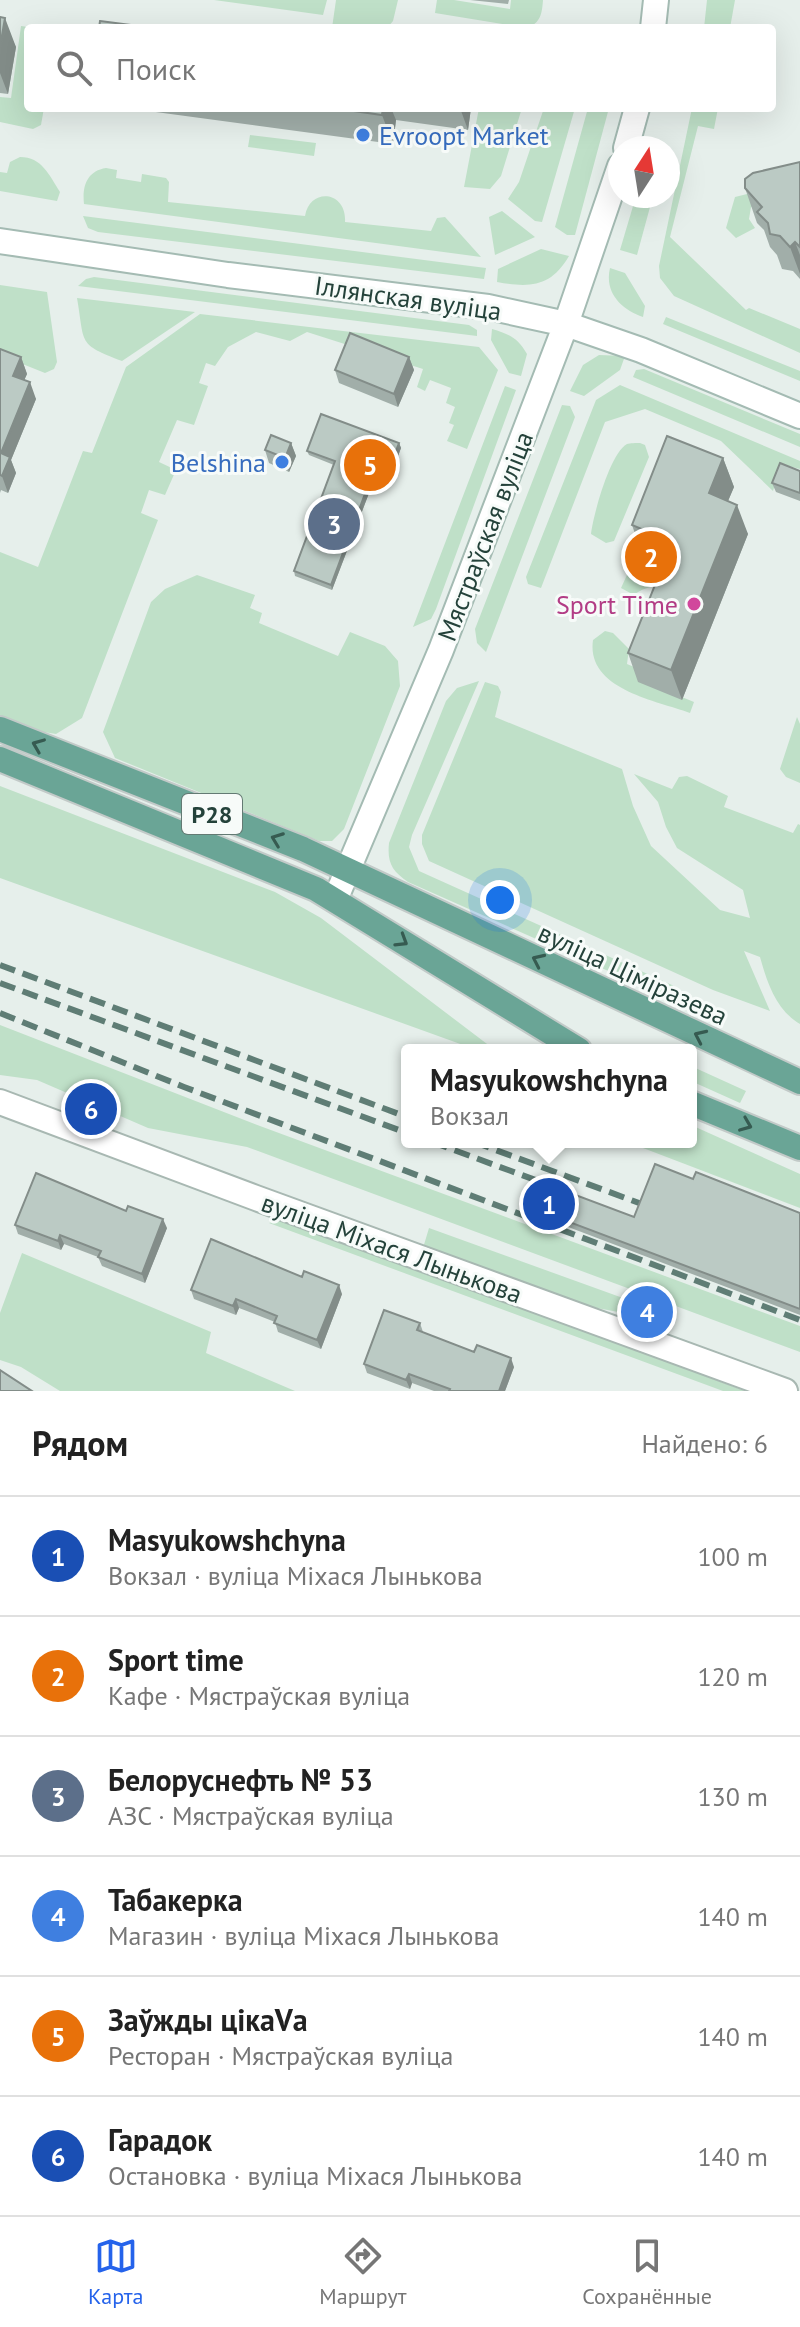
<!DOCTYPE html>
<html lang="ru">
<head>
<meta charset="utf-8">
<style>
	:root { --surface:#fff; --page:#f2f2f2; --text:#222; --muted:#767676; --line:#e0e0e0; --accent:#2563eb }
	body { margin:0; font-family:"PT Sans",sans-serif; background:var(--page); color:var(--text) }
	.compass { position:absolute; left:608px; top:136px; width:72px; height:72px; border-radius:50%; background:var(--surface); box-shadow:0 8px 32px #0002; rotate:12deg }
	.you { position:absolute; left:500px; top:900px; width:28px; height:28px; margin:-20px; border:6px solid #fff; border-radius:50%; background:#1a73e8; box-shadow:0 0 0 12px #1a73e833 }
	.badge { display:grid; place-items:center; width:52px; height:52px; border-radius:50%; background:var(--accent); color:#fff; font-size:26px; font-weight:700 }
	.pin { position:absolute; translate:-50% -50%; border:4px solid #fff; box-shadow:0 2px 8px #0006 }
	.popup { position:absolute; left:401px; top:1044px; width:296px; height:104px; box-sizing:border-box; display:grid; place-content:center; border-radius:8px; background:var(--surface); filter:drop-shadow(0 2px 6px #0005); font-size:26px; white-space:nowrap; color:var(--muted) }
	.popup b { font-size:30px; color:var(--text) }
	.popup::after { content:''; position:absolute; left:50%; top:100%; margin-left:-16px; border:16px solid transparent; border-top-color:var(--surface) }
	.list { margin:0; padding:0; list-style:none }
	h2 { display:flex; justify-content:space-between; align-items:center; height:104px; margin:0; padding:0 32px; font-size:34px }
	h2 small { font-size:26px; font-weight:400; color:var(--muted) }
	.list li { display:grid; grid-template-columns:52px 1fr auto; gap:24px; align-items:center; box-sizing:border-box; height:120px; padding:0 32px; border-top:2px solid var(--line) }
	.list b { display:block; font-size:30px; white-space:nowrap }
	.list p { margin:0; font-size:26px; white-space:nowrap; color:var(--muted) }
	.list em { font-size:26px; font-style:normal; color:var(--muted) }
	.icon { flex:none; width:44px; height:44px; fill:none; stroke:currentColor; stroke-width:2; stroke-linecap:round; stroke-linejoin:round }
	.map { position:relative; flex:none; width:800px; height:1391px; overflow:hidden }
	.search { position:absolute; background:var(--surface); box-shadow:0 8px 32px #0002; left:24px; right:24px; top:24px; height:88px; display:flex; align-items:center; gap:20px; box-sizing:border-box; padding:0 28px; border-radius:8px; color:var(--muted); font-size:30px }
	.sheet { height:824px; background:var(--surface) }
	nav { display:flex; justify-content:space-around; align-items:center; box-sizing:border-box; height:112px; border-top:2px solid var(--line); background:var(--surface); font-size:22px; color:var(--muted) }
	nav a { display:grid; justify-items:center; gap:4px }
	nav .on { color:var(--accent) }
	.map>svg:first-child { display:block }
	.green { fill:#bfe0c8 }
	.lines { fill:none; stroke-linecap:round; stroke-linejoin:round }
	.street-casing { stroke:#a8b8b2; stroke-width:28 }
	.secondary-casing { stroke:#a4bbb3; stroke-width:28 }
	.primary-casing { stroke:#c2cac8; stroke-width:28 }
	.street { stroke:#fff; stroke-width:24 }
	.secondary { stroke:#fff; stroke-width:24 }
	.primary { stroke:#6aa596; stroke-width:24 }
	.rail { stroke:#5f7d75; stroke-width:6; stroke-dasharray:16 8; stroke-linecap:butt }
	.wall { fill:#a1aea9 }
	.shaded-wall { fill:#838d89 }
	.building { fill:#bbcac4; stroke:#838d89; stroke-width:2 }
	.oneway { stroke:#365b51 }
	.shop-dot { fill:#3f7fe0; stroke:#f7fbf9; stroke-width:3 }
	.hotel-dot { fill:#d1479c; stroke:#f7fbf9; stroke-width:3 }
	.labels { text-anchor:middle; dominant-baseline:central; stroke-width:6; stroke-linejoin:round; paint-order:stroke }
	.shield { fill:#f7fbf9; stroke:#637a73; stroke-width:2 }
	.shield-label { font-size:24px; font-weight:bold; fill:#24423a }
	.shop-label { font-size:26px; fill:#366cbe; stroke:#f7fbf9; text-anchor:start }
	.street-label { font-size:26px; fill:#24423a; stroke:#f7fbf9 }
	.hotel-label { font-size:26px; fill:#b23c85; stroke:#f7fbf9; text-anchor:end }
</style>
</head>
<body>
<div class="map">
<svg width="800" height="1391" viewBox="0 0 800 1391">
	<rect width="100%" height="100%" fill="#e6efeb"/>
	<path class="green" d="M214,0H327L323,15Z
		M336,0H398L393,21L387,28H332Z
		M437,0H454L510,9L511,0H543C542,13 541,23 527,28L435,13Z
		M707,0H735L730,28H704Z
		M21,26L35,28H28V108H44L41,125L33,129L0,122V97L11,98Z
		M479,108H522L501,176L490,189L464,187Z
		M544,108H575L542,222L535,221L508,199L519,182Z
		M588,108H609L575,235H567L555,227Z
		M692,108H718L714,129L698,126L670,237L746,310L749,308L800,329V353L674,296L660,278L659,266Z
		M250,135L316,143L314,156L248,147Z
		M20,157C42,157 49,175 60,192L57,201L0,191V172L7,173L10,162Z
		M106,168L117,170L116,178L141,182L142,174L166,178L169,182L168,202L305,216C310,187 347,191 345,222L431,231L437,218L445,217L481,257L84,204C82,186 87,171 106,168Z
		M799,181L800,194L751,207L749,219L755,228L736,238L726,228L735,197Z
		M636,196H653L637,255L620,250Z
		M502,211L535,237L495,255L489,217Z
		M83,216L486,268L484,279L98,232L88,228Z
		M541,249L569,256C551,287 530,288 497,282L498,269Z
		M610,268L625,273L645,306L643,317C622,310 604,293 610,268Z
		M94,277L469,325L477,330V336L78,286L86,279Z
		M0,285L47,292L57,362L54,369L45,373L0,355Z
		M77,298L195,312L122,361C77,344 85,344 77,298Z
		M200,314L479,347L498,370L467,449L447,441L454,425L449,423L455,407L446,403L451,388L430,380L425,391L417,387L423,369L307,332L290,341L256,332L228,347L215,366L206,363L199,383L208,386L194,425L177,420L159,462L176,470L165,495L149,490L141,513L158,520L82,718L56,734L38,731L0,716V552L38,567L83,451L92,453L126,367Z
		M666,317L800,371V381L663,324Z
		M492,329C509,334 518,338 527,354L521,376L509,373L491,340Z
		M599,355L625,356L620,370L584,396L570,391L583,365Z
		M644,369L800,434V447L633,377L636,370Z
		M620,385L800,461V469L781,464L773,491L721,441L645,409L605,422L541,588L528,584L526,577L596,400Z
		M505,386L516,390L436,609L431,619L413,627Z
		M562,405L570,406L575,417L486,652L477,643L475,629Z
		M640,443L645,445L649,457L614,541L606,543L591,534C593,516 610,453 627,444C630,443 636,443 640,443Z
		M632,564L669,580C656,587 645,586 634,595L621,588Z
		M197,575L255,595L250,608L262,613L259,623L338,656L350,632L385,646L398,661L400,686L344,829L332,841H319L115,758L103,732L151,602L165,589Z
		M605,631L613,633L629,649L627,664L646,672L643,681L694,702L690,713C654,700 586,689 593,640Z
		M479,681L412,835L409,847L419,871L672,985L704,1008L703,1013L408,882C392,871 387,863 389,843L446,701L457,688Z
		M485,682L498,686L501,692L495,717L622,769L633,806L651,846L720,910L750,918L743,890L677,848L666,827L658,802L634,774L672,789L679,777L687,776L728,796L724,807L793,833L798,824L800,825V1024C776,1010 767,982 760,957L744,951L770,1011L713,990L429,861L422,844V835Z
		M797,717L800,724V783L786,777L780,769Z
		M0,786L275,892L321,918L495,1050H477L0,878Z
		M0,1025L260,1126L800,1326V1352L247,1147L148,1128L37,1080L0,1075Z
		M691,1066L746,1091L740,1103L691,1081Z
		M691,1125L800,1174V1208L643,1148L642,1142H691Z
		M279,1220L303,1226L745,1391H723L269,1223Z
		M429,1228L634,1302L629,1314L581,1305L423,1248Z
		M22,1253L211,1332L206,1353L295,1391H60L21,1367L0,1360V1313Z"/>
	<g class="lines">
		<defs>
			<path id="street" d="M0,1102L256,1198L785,1391"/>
			<path id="secondary" d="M653,28L656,0
				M626,148L637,108
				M0,241L228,275L488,307L566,324L641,350L800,416
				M335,900L441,650L566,324L620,166"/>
			<path id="primary" d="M0,729L303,849L800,1082
				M0,759L316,889L579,1050
				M691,1103L800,1148"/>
		</defs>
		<use href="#street" class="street-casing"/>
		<use href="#secondary" class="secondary-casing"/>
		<use href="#primary" class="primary-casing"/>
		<use href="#street" class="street"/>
		<use href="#secondary" class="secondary"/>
		<use href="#primary" class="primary"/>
		<path class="rail" d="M0,965L407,1117
			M0,983L407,1133
			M0,1013L184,1087L800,1320
			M432,1142L560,1189
			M474,1142L658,1210"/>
	</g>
	<path class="wall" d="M470,0H509L508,4Z
		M0,17L16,47L8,94L0,93Z
		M126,108H471L468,130L396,120L393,144Z
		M800,162V279L793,271L782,269L777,255L770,247L764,230L757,223L745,188Z
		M0,349L21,357L27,374L24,380L36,399L11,460L16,473L8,493L1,490L0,493Z
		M409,357L414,370L398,407L339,383L335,370Z
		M291,443L296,456L289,472L269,463L265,450Z
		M399,443L401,448L387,485L374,480L332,590L295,576L294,571L334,465L309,455L307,451Z
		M723,458L734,487L728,501L748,534L682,700L638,682L628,653L664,563L642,554L632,525Z
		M800,471V501L776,492L772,483Z
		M693,1179L800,1213V1315L534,1214L532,1208L634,1217Z
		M15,1225L167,1228L145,1283L102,1266L98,1257L64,1244L61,1250L18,1234Z
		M191,1290L342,1294L321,1349L278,1332L275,1322L239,1308L236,1315L194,1299Z
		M420,1323L423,1332L514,1367L505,1391H434L412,1383L410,1389L367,1373L364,1364Z"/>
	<path class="shaded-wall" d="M5,18L16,47L8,94L0,73V47Z
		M383,108H391L396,120L393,144L382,115Z
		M460,108H471L468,130Z
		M795,242L800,255V274L790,247Z
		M21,357L27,374L19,392L13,376Z
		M409,357L414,370L398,407L394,394Z
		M30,382L36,399L11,460L16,473L8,493L2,476L1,453Z
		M291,443L296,456L289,472L285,458Z
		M399,443L401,448L387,485L385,480Z
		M723,458L734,487L719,522L709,493Z
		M372,475L374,480L332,590L331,585Z
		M737,505L748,534L682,700L671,670Z
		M163,1219L167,1228L145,1283L142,1274Z
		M60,1235L64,1244L61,1250L58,1241Z
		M339,1285L342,1294L321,1349L317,1340Z
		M236,1299L239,1308L236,1315L233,1306Z
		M511,1358L514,1367L505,1391H499Z
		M409,1374L412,1383L410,1389L406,1380Z"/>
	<path class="building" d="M0,17L5,18L0,47Z
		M100,21L154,28H99Z
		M333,108H383L382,115Z
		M800,162V247L795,242L790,247L780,236L770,234L768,223L757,212L762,207L745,188V179L753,173Z
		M350,333L409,357L394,394L335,370Z
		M0,349L21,357L13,376L30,382L1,453L10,457L2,476L0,475Z
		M321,414L399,443L385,480L372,475L331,585L294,571L335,461L307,451Z
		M271,435L291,443L285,458L265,450Z
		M667,436L723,458L709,493L737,505L671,670L628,653L672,542L632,525Z
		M780,463L800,471V493L772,483Z
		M655,1164L693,1179L696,1172L800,1213V1309L532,1208L541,1182L634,1217Z
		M36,1173L126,1211L128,1206L163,1219L142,1274L98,1257L101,1251L60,1235L58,1241L15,1225Z
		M211,1239L302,1277L304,1271L339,1285L317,1340L274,1323L277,1316L236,1299L233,1306L191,1290Z
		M384,1310L420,1323L417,1330L474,1352L477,1345L511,1358L499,1391H449L450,1389L409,1374L406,1380L364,1364Z
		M0,1370L32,1391H0Z"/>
	<defs><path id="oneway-chevron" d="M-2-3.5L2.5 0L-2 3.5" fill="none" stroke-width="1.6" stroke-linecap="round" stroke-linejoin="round" transform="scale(2)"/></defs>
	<g class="oneway">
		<use href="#oneway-chevron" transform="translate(38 745) rotate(-158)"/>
		<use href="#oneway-chevron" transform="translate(277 839) rotate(-159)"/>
		<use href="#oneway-chevron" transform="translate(402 941) rotate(32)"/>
		<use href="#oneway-chevron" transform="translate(538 960) rotate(-155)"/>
		<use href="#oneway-chevron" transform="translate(700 1036) rotate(-155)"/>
		<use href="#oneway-chevron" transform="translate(746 1125) rotate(22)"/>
	</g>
	<g class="shop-dot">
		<circle cx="363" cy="135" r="8"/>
		<circle cx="282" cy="462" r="8"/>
	</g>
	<circle class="hotel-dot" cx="694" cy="604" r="8"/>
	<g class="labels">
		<rect class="shield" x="182" y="794" width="60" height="40" rx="6"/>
		<g class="shield-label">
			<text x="212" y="814">Р28</text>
		</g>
		<g class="shop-label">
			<text x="379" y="135">Evroopt Market</text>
			<text x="266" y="462" text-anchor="end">Belshina</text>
		</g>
		<g class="street-label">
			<text transform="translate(408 298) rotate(8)">Іллянская вуліца</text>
			<text transform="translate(485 536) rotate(-69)">Мястраўская вуліца</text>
			<text transform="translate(633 974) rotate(25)">вуліца Ціміразева</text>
			<text transform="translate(392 1248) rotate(20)">вуліца Міхася Лынькова</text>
		</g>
		<g class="hotel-label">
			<text x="678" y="604">Sport Time</text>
		</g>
	</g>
</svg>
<svg class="compass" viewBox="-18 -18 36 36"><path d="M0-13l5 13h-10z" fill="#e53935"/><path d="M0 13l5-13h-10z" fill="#767676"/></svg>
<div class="you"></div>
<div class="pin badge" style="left:549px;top:1204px;background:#1a4fb4">1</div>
<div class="popup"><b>Masyukowshchyna</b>Вокзал</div>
<div class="pin badge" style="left:651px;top:557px;background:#e8710a">2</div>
<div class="pin badge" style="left:334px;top:524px;background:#5c6f8a">3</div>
<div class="pin badge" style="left:647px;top:1312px;background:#3f7fe0">4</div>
<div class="pin badge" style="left:370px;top:465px;background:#e8710a">5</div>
<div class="pin badge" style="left:91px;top:1109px;background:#1a4fb4">6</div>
<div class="search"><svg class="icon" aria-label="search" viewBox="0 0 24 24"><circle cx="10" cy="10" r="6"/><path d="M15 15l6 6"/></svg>Поиск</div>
</div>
<section class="sheet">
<h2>Рядом<small>Найдено: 6</small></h2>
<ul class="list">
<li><span class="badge" style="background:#1a4fb4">1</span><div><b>Masyukowshchyna</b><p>Вокзал · вуліца Міхася Лынькова</p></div><em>100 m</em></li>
<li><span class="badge" style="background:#e8710a">2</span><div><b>Sport time</b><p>Кафе · Мястраўская вуліца</p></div><em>120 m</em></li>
<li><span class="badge" style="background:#5c6f8a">3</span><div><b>Белоруснефть № 53</b><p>АЗС · Мястраўская вуліца</p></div><em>130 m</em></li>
<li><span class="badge" style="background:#3f7fe0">4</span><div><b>Табакерка</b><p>Магазин · вуліца Міхася Лынькова</p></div><em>140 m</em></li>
<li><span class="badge" style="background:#e8710a">5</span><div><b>Заўжды цікаVа</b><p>Ресторан · Мястраўская вуліца</p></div><em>140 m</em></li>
<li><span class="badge" style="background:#1a4fb4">6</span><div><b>Гарадок</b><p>Остановка · вуліца Міхася Лынькова</p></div><em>140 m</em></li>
</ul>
</section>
<nav>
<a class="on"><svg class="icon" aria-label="map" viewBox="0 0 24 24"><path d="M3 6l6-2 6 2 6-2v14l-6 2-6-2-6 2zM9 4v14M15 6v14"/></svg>Карта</a>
<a><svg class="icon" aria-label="directions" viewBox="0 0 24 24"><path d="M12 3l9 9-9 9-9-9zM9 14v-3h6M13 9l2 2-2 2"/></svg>Маршрут</a>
<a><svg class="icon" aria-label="saved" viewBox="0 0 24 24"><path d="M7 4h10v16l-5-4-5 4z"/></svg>Сохранённые</a>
</nav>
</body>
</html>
